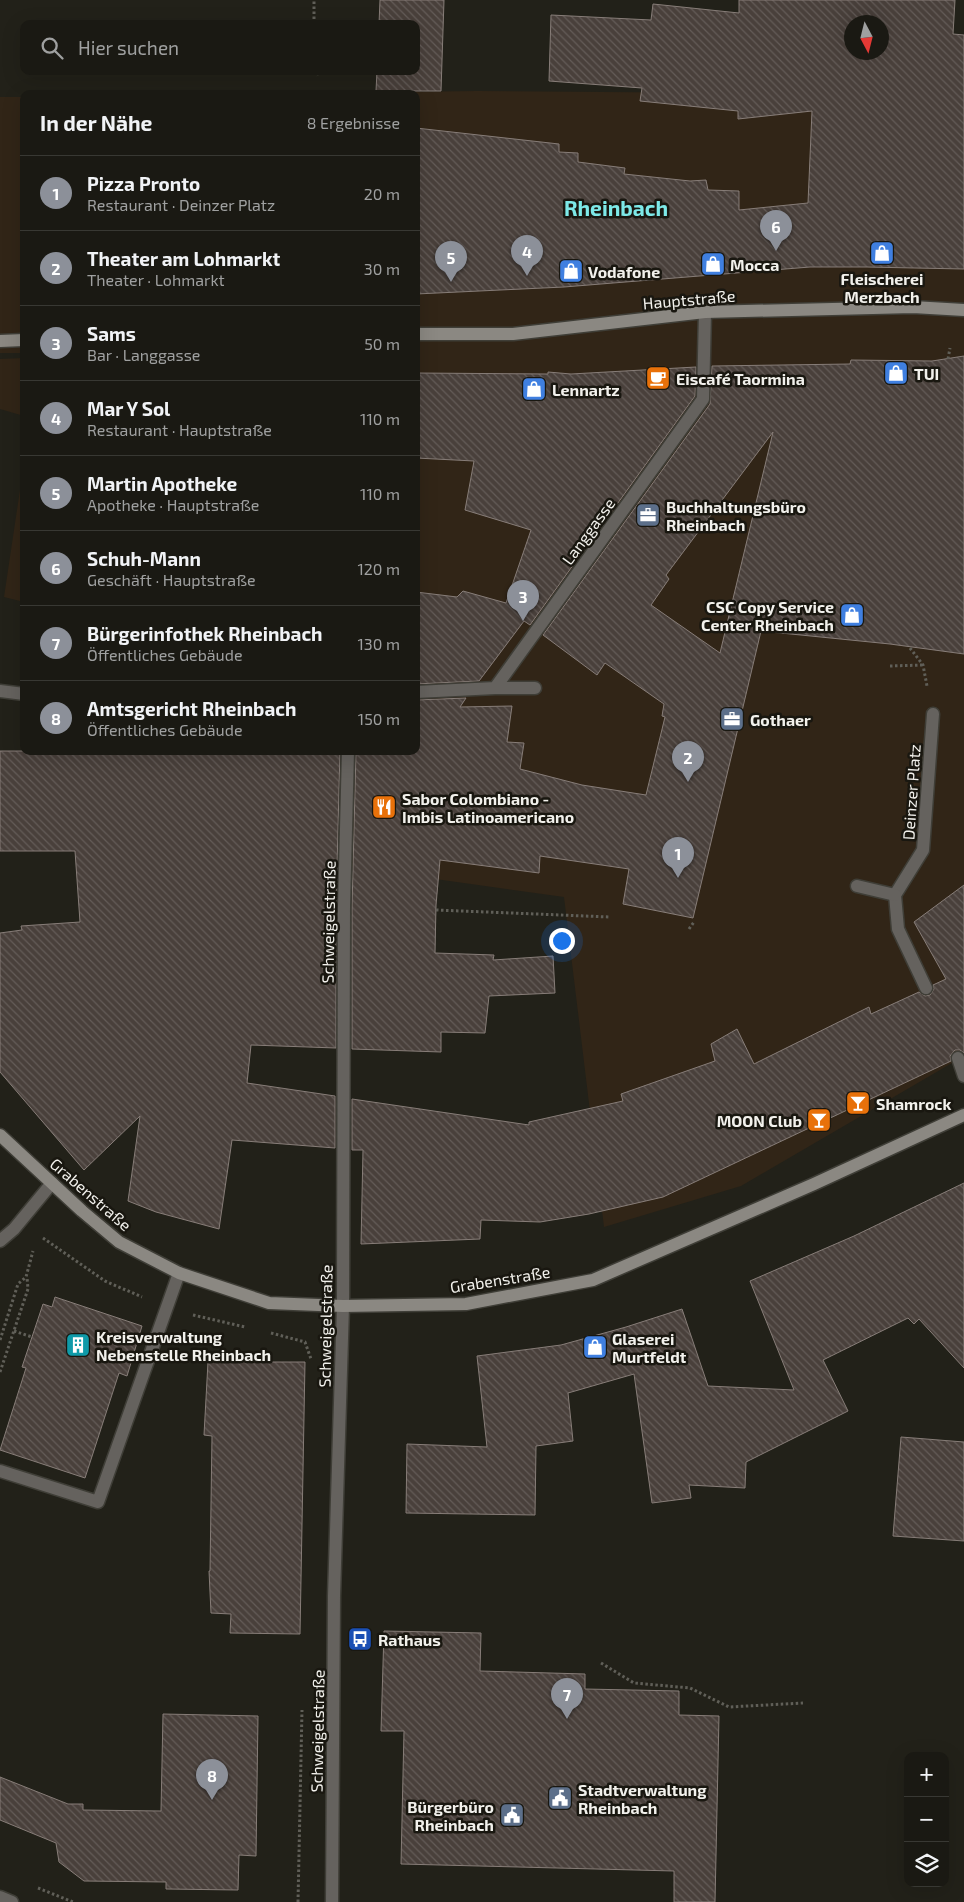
<!DOCTYPE html>
<html lang="de">
<head>
<meta charset="utf-8">
<style>
	:root { --surface:#1a1913; --page:#272621; --text:#f1f3f6; --muted:#9fa0a0; --line:#383833; --accent:#8c9099 }
	body { margin:0; font-family:"Exo 2",sans-serif; background:var(--page); color:var(--text) }
	.controls { position:absolute; right:15px; bottom:15px; display:grid; overflow:hidden; border-radius:10px; box-shadow:0 5px 20px #0002 }
	.controls button { width:45px; height:45px; display:grid; place-items:center; padding:0; border:0; border-bottom:1px solid var(--line); background:var(--surface); color:var(--text); font:25px sans-serif }
	.compass { position:absolute; left:844px; top:15px; width:45px; height:45px; border-radius:50%; background:var(--surface); box-shadow:0 5px 20px #0002; rotate:173deg }
	.you { position:absolute; left:561px; top:940px; width:18px; height:18px; margin:-12px; border:4px solid #fff; border-radius:50%; background:#1a73e8; box-shadow:0 0 0 8px #1a73e833 }
	.badge { display:grid; place-items:center; width:32px; height:32px; border-radius:50%; background:var(--accent); color:#fff; font-size:16px; font-weight:700 }
	.pin { position:absolute; translate:-50% -41px; filter:drop-shadow(0 1px 2px #0008) }
	.pin::after { content:''; position:absolute; top:26px; width:18px; height:15px; background:inherit; clip-path:polygon(0 0,100% 0,50% 100%) }
	.list { margin:0; padding:0; list-style:none }
	h2 { display:flex; justify-content:space-between; align-items:center; height:65px; margin:0; padding:0 20px; font-size:21px }
	h2 small { font-size:16px; font-weight:400; color:var(--muted) }
	.list li { display:grid; grid-template-columns:32px 1fr auto; gap:15px; align-items:center; box-sizing:border-box; height:75px; padding:0 20px; border-top:1px solid var(--line) }
	.list b { display:block; font-size:19px; white-space:nowrap }
	.list p { margin:0; font-size:16px; white-space:nowrap; color:var(--muted) }
	.list em { font-size:16px; font-style:normal; color:var(--muted) }
	.icon { flex:none; width:28px; height:28px; fill:none; stroke:currentColor; stroke-width:2; stroke-linecap:round; stroke-linejoin:round }
	.map { position:relative; flex:none; width:964px; height:1902px; overflow:hidden }
	.search { position:absolute; background:var(--surface); box-shadow:0 5px 20px #0002; left:20px; top:20px; width:400px; height:55px; display:flex; align-items:center; gap:12px; box-sizing:border-box; padding:0 18px; border-radius:10px; color:var(--muted); font-size:19px }
	.panel { position:absolute; background:var(--surface); box-shadow:0 5px 20px #0002; left:20px; top:90px; width:400px; height:665px; border-radius:10px }
	.map>svg:first-child { display:block }
	.commercial { fill:#312517 }
	.building { fill:url(#building-back-hatch); stroke:#877d78; fill-rule:evenodd }
	.lines { fill:none; stroke-linecap:round; stroke-linejoin:round }
	.service-casing { stroke:#3f3e37; stroke-width:15 }
	.pedestrian-casing { stroke:#3f3e37; stroke-width:15 }
	.minor-casing { stroke:#3f3e37; stroke-width:15 }
	.secondary-casing { stroke:#3f3e37; stroke-width:15 }
	.path { stroke:#605f58; stroke-width:3; stroke-dasharray:2.5 2.5; stroke-linecap:butt }
	.service { stroke:#65625e; stroke-width:12 }
	.pedestrian { stroke:#65625e; stroke-width:12 }
	.minor { stroke:#65625e; stroke-width:12 }
	.secondary { stroke:#8b8882; stroke-width:12 }
	.labels { text-anchor:middle; dominant-baseline:central; stroke-width:5; stroke-linejoin:round; paint-order:stroke }
	.poi-label { font-size:16px; font-weight:bold; fill:#f2f1ec; stroke:#191710; text-anchor:start }
	.street-label { font-size:16px; fill:#f2f1ec; stroke:#191710 }
	.district-label { font-size:21px; font-weight:bold; fill:#7de9e8; stroke:#191710 }
</style>
</head>
<body>
<div class="map">
<svg width="964" height="1902" viewBox="0 0 964 1902">
	<defs>
		<pattern id="building-back-hatch" width="6" height="6" patternUnits="userSpaceOnUse" patternTransform="scale(1.25)"><rect width="6" height="6" fill="#49403b"/><path d="M-1 5l2 2M0 0l6 6M5-1l2 2" fill="none" stroke="#645c58"/></pattern>
	</defs>
	<rect width="100%" height="100%" fill="#222119"/>
	<path class="commercial" d="M477,91L964,95V1056L741,1186L604,1227L564,897L350,867L356,751H416V94H245Z
		M0,97H24V353H0Z
		M24,358V416L0,409V359Z
		M24,463V602L4,597Z"/>
	<path class="building" d="M380,0H444L441,91H376L377,71H416V24H379Z
		M739,0H955L953,34L964,35V269L866,267H810L564,287L416,294V128L559,144V152L578,153V162L625,168L624,174L690,181L706,180L708,190L739,191V210L808,203L812,111L738,119V111L640,101L642,88L549,81L551,15L651,20L653,4L739,13ZM852,22H882V52H852Z
		M964,356V654L890,644L761,631L693,918L623,904L629,869L540,856L539,873L440,860L436,905L435,953L494,955L493,960L553,956L555,993L489,996L485,1033L441,1032V1052L352,1049V907L356,751H416V700L466,698L460,707L512,706L507,742L524,743L520,769L582,785L646,795L665,717L662,716L664,704L605,663L597,675L543,635L710,404L712,366L850,364L851,360L932,361ZM773,432L720,653L651,605L669,579L666,575Z
		M696,367L695,396L530,625L524,621L479,681L416,684V592L457,597L463,591L506,603L531,530L465,510L474,461L416,458V373L548,374V372L571,374Z
		M0,751H340L336,907V1048L251,1045L247,1083L335,1096V1148L232,1140L219,1229L156,1212L128,1201L140,1116L84,1170L0,1072V933L22,930L21,926L80,922L75,851H0Z
		M964,885V1053L960,1050H955L950,1056L951,1061L663,1197L589,1214L540,1222L481,1220L480,1239L361,1244L363,1150H352V1099L529,1125V1122L623,1101L621,1094L715,1061L711,1044L737,1029L754,1064L869,1007L871,1014L919,992L925,996L930,995L934,989L933,985L946,979L914,922Z
		M964,1183V1368L919,1319L914,1324L908,1318L823,1360L848,1411L746,1462L745,1488L689,1485L691,1498L652,1503L634,1374L568,1393L573,1441L536,1446L535,1515L406,1513L407,1444L487,1447L477,1356L561,1345L626,1327L682,1309L708,1386L794,1390L750,1281L854,1236Z
		M55,1297L142,1326L127,1376L119,1373L85,1478L0,1450L26,1368L22,1367L43,1304L52,1307Z
		M208,1362H305L300,1634L230,1633L231,1614L211,1613L209,1571H210L212,1436L204,1435Z
		M901,1437L964,1442V1541L893,1536Z
		M384,1631L481,1633L480,1671L585,1674V1689L679,1691V1715L719,1716L715,1902H674V1871L401,1864L404,1731H381Z
		M163,1714L258,1716L256,1856L239,1855L238,1890L166,1889V1882L84,1881L59,1862L56,1843L0,1820V1777L68,1804H83V1810L161,1811Z"/>
	<g class="lines">
		<defs>
			<path id="service" d="M926,988L898,929L895,895L923,850L933,714
				M958,1058L964,1076
				M0,1241L14,1229L52,1183
				M0,1471L98,1502L179,1273"/>
			<path id="pedestrian" d="M857,886L895,895"/>
			<path id="minor" d="M495,688H535
				M0,691L24,694
				M416,692L495,688L703,399L705,312
				M0,1897L12,1902
				M332,1902L334,1596L343,1306L344,907L348,751"/>
			<path id="secondary" d="M416,334H513L705,312L913,307L964,310
				M0,341L24,340
				M0,1135L82,1211L119,1242L179,1273L269,1303L343,1306L466,1304L593,1280L814,1184L964,1115"/>
		</defs>
		<use href="#service" class="service-casing"/>
		<use href="#pedestrian" class="pedestrian-casing"/>
		<use href="#minor" class="minor-casing"/>
		<use href="#secondary" class="secondary-casing"/>
		<path class="path" d="M314,24V0
			M316,71L317,76
			M948,359L950,348
			M910,648L923,665L927,686
			M890,666L923,665
			M436,910L610,917
			M689,929L694,922
			M43,1238L105,1281L142,1297
			M193,1315L245,1327
			M14,1331L32,1337
			M271,1333L305,1342L311,1359
			M0,1340L18,1284L26,1277L33,1251
			M0,1372L28,1289L27,1277
			M601,1663L634,1683L690,1688L729,1707L803,1703
			M38,1888L73,1902
			M298,1902L302,1710"/>
		<use href="#service" class="service"/>
		<use href="#pedestrian" class="pedestrian"/>
		<use href="#minor" class="minor"/>
		<use href="#secondary" class="secondary"/>
	</g>
	<defs>
		<symbol id="shop-square" viewBox="-11 -11 22 22"><rect x="-9" y="-9" width="18" height="18" rx="4" fill="#3f7fe0" stroke="#191710"/><path d="M-5-2.5h2.3a2.7 3.5 0 0 1 5.4 0H5L5.5 6h-11ZM-1.5-2.5h3a1.5 2.3 0 0 0-3 0Z" fill="#fff"/></symbol>
		<symbol id="cafe-square" viewBox="-11 -11 22 22"><rect x="-9" y="-9" width="18" height="18" rx="4" fill="#e8710a" stroke="#191710"/><path d="M-5.5-4.5H6V0H3Q3 3.5 0 3.5H-2.5Q-5.5 3.5-5.5 0ZM3-3.2v2h1.7v-2ZM-6 4.5H4V6H-6Z" fill="#fff"/></symbol>
		<symbol id="office-square" viewBox="-11 -11 22 22"><rect x="-9" y="-9" width="18" height="18" rx="4" fill="#5c6f8a" stroke="#191710"/><path d="M-6-3h4V-5.5h4V-3h4V5H-6ZM-1-4.5V-3h2v-1.5ZM-6 0V1H6V0Z" fill="#fff"/></symbol>
		<symbol id="restaurant-square" viewBox="-11 -11 22 22"><rect x="-9" y="-9" width="18" height="18" rx="4" fill="#e8710a" stroke="#191710"/><path d="M-5-6h1v4h1v-4h1v4h1v-4h1v5L-1.5 .5V6h-2V.5L-5-1ZM5-6V6H3V1.5H1.5Q1.5-4 5-6Z" fill="#fff"/></symbol>
		<symbol id="bar-square" viewBox="-11 -11 22 22"><rect x="-9" y="-9" width="18" height="18" rx="4" fill="#e8710a" stroke="#191710"/><path d="M-6-5H6L.8 .8V4.5H3.5V6h-7V4.5H-.8V.8Z" fill="#fff"/></symbol>
		<symbol id="building-square" viewBox="-11 -11 22 22"><rect x="-9" y="-9" width="18" height="18" rx="4" fill="#0f9aa8" stroke="#191710"/><path d="M-4-6H4V6H1V3H-1V6H-4ZM-2.5-4.3h1.7v1.8h-1.7ZM.8-4.3h1.7v1.8H.8ZM-2.5-1h1.7V.8h-1.7ZM.8-1h1.7V.8H.8Z" fill="#fff"/></symbol>
		<symbol id="bus-square" viewBox="-11 -11 22 22"><rect x="-9" y="-9" width="18" height="18" rx="4" fill="#1a4fb4" stroke="#191710"/><path d="M-5-6H5V4H4V6H2V4H-2V6H-4V4H-5ZM-3.5-4V0h7V-4ZM-3.5 1.2v1.5H-2V1.2ZM2 1.2v1.5H3.5V1.2Z" fill="#fff"/></symbol>
		<symbol id="civic-square" viewBox="-11 -11 22 22"><rect x="-9" y="-9" width="18" height="18" rx="4" fill="#5c6f8a" stroke="#191710"/><path d="M-.6-6.5H3V-4.5H.6V-3L4-1V1h2V6H-6V1h2V-1L-.6-3ZM-1.2 2.5V6h2.4V2.5Z" fill="#fff"/></symbol>
	</defs>
	<g fill-rule="evenodd">
		<use href="#shop-square" x="868" y="239" width="28" height="28"/>
		<use href="#shop-square" x="699" y="250" width="28" height="28"/>
		<use href="#shop-square" x="557" y="257" width="28" height="28"/>
		<use href="#shop-square" x="882" y="359" width="28" height="28"/>
		<use href="#cafe-square" x="644" y="364" width="28" height="28"/>
		<use href="#shop-square" x="520" y="375" width="28" height="28"/>
		<use href="#office-square" x="634" y="501" width="28" height="28"/>
		<use href="#shop-square" x="838" y="601" width="28" height="28"/>
		<use href="#office-square" x="718" y="705" width="28" height="28"/>
		<use href="#restaurant-square" x="370" y="793" width="28" height="28"/>
		<use href="#bar-square" x="844" y="1089" width="28" height="28"/>
		<use href="#bar-square" x="805" y="1106" width="28" height="28"/>
		<use href="#building-square" x="64" y="1331" width="28" height="28"/>
		<use href="#shop-square" x="581" y="1333" width="28" height="28"/>
		<use href="#bus-square" x="346" y="1625" width="28" height="28"/>
		<use href="#civic-square" x="546" y="1784" width="28" height="28"/>
		<use href="#civic-square" x="498" y="1801" width="28" height="28"/>
	</g>
	<g class="labels">
		<g class="poi-label">
			<text x="730" y="264">Mocca</text>
			<text x="588" y="271">Vodafone</text>
			<text x="882" y="278" text-anchor="middle">Fleischerei<tspan x="882" dy="18">Merzbach</tspan></text>
			<text x="914" y="373">TUI</text>
			<text x="676" y="378">Eiscafé Taormina</text>
			<text x="552" y="389">Lennartz</text>
			<text x="666" y="506">Buchhaltungsbüro<tspan x="666" dy="18">Rheinbach</tspan></text>
			<text x="834" y="606" text-anchor="end">CSC Copy Service<tspan x="834" dy="18">Center Rheinbach</tspan></text>
			<text x="750" y="719">Gothaer</text>
			<text x="402" y="798">Sabor Colombiano -<tspan x="402" dy="18">Imbis Latinoamericano</tspan></text>
			<text x="876" y="1103">Shamrock</text>
			<text x="802" y="1120" text-anchor="end">MOON Club</text>
			<text x="96" y="1336">Kreisverwaltung<tspan x="96" dy="18">Nebenstelle Rheinbach</tspan></text>
			<text x="612" y="1338">Glaserei<tspan x="612" dy="18">Murtfeldt</tspan></text>
			<text x="378" y="1639">Rathaus</text>
			<text x="578" y="1789">Stadtverwaltung<tspan x="578" dy="18">Rheinbach</tspan></text>
			<text x="494" y="1806" text-anchor="end">Bürgerbüro<tspan x="494" dy="18">Rheinbach</tspan></text>
		</g>
		<g class="street-label">
			<text transform="translate(689 299) rotate(-5)">Hauptstraße</text>
			<text transform="translate(588 531) rotate(-54)">Langgasse</text>
			<text transform="translate(911 792) rotate(-86)">Deinzer Platz</text>
			<text transform="translate(328 922) rotate(-89)">Schweigelstraße</text>
			<text transform="translate(91 1194) rotate(41)">Grabenstraße</text>
			<text transform="translate(500 1279) rotate(-9)">Grabenstraße</text>
			<text transform="translate(325 1326) rotate(-89)">Schweigelstraße</text>
			<text transform="translate(317 1731) rotate(-89)">Schweigelstraße</text>
		</g>
		<g class="district-label">
			<text x="616" y="207">Rheinbach</text>
		</g>
	</g>
</svg>
<div class="controls">
<button>+</button>
<button>−</button>
<button><svg class="icon" aria-label="layers" viewBox="0 0 24 24"><path d="M12 4l9 5-9 5-9-5zM3 14l9 5 9-5"/></svg></button>
</div>
<svg class="compass" viewBox="-18 -18 36 36"><path d="M0-13l5 13h-10z" fill="#e53935"/><path d="M0 13l5-13h-10z" fill="#9fa0a0"/></svg>
<div class="you"></div>
<div class="pin badge" style="left:678px;top:878px">1</div>
<div class="pin badge" style="left:688px;top:782px">2</div>
<div class="pin badge" style="left:523px;top:621px">3</div>
<div class="pin badge" style="left:527px;top:276px">4</div>
<div class="pin badge" style="left:451px;top:282px">5</div>
<div class="pin badge" style="left:776px;top:251px">6</div>
<div class="pin badge" style="left:567px;top:1719px">7</div>
<div class="pin badge" style="left:212px;top:1800px">8</div>
<div class="search"><svg class="icon" aria-label="search" viewBox="0 0 24 24"><circle cx="10" cy="10" r="6"/><path d="M15 15l6 6"/></svg>Hier suchen</div>
<section class="panel">
<h2>In der Nähe<small>8 Ergebnisse</small></h2>
<ul class="list">
<li><span class="badge">1</span><div><b>Pizza Pronto</b><p>Restaurant · Deinzer Platz</p></div><em>20 m</em></li>
<li><span class="badge">2</span><div><b>Theater am Lohmarkt</b><p>Theater · Lohmarkt</p></div><em>30 m</em></li>
<li><span class="badge">3</span><div><b>Sams</b><p>Bar · Langgasse</p></div><em>50 m</em></li>
<li><span class="badge">4</span><div><b>Mar Y Sol</b><p>Restaurant · Hauptstraße</p></div><em>110 m</em></li>
<li><span class="badge">5</span><div><b>Martin Apotheke</b><p>Apotheke · Hauptstraße</p></div><em>110 m</em></li>
<li><span class="badge">6</span><div><b>Schuh-Mann</b><p>Geschäft · Hauptstraße</p></div><em>120 m</em></li>
<li><span class="badge">7</span><div><b>Bürgerinfothek Rheinbach</b><p>Öffentliches Gebäude</p></div><em>130 m</em></li>
<li><span class="badge">8</span><div><b>Amtsgericht Rheinbach</b><p>Öffentliches Gebäude</p></div><em>150 m</em></li>
</ul>
</section>
</div>
</body>
</html>
